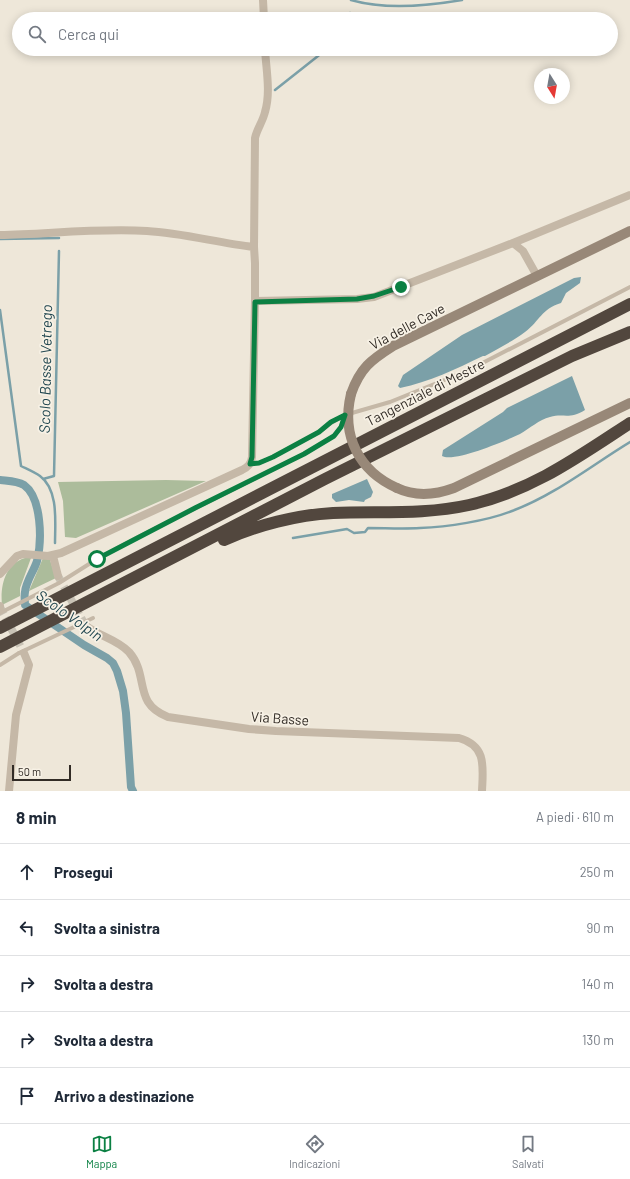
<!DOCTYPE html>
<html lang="it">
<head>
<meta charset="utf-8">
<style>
	:root { --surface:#fff; --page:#f2f2f3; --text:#1f2937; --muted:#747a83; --line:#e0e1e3; --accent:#0b8043 }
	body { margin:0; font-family:Barlow,sans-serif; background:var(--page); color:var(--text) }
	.compass { position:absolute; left:534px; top:68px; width:36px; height:36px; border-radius:50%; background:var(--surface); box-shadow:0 2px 10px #0003; rotate:169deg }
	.scale { position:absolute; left:12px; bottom:10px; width:59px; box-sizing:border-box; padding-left:4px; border:2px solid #322c26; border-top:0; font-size:11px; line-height:14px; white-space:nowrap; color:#322c26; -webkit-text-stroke:3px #f7f1e5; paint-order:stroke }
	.stop { position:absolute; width:12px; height:12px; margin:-9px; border:3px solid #0b8043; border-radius:50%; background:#fff }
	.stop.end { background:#0b8043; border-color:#fff; box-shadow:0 1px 4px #0008 }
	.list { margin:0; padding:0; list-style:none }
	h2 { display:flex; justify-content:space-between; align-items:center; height:52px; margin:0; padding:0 16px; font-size:17px }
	h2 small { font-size:13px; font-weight:400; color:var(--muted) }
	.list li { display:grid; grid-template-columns:26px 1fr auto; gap:12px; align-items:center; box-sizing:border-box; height:56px; padding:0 16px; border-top:1px solid var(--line) }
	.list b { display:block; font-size:15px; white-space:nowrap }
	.list em { font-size:13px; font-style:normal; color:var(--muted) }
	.icon { flex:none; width:22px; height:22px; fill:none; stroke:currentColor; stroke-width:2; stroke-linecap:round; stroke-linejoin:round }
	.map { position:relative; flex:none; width:630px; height:791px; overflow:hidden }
	.search { position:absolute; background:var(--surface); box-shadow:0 2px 10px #0003; left:12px; right:12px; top:12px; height:44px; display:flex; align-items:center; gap:10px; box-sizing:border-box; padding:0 14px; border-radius:22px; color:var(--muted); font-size:15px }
	.sheet { height:332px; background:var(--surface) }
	nav { display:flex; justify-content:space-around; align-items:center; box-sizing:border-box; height:56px; border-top:1px solid var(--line); background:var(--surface); font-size:11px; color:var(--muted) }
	nav a { display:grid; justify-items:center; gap:2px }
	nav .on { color:var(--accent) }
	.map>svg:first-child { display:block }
	.green { fill:#acbc9b }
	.water { fill:#7ba0a8 }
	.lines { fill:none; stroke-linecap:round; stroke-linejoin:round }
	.stream { stroke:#7ba0a8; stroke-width:2.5 }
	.canal { stroke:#7ba0a8; stroke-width:8 }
	.minor-tunnel { stroke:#c8c2b5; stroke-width:8; stroke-dasharray:8 4; stroke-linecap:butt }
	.service { stroke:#c5b8a7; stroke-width:4 }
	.minor { stroke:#c5b8a7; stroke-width:8 }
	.secondary { stroke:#988878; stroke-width:10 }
	.motorway { stroke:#52473e; stroke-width:12 }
	.service-bridge { stroke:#c5b8a7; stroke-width:4 }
	.secondary-bridge { stroke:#988878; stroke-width:10 }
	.route { stroke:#0b8043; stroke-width:5 }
	.labels { text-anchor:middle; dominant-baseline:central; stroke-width:3.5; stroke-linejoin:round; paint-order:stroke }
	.street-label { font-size:14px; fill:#322c26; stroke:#f7f1e5 }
	.water-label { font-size:15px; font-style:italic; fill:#20464f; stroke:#f7f1e5 }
</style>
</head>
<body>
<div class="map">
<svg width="630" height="791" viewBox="0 0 630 791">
	<rect width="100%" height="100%" fill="#eee7d9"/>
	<path class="green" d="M166,480L206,481L76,538L65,537L63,501L58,482Z
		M25,558H31L20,588V596L2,605C0,586 5,564 25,558Z
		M43,558L50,560L56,578L29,591Z"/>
	<path class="water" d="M581,277L580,283L566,293L561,303C541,309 540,321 525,332C513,341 499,348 485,356H483C456,369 429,382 400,388L398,386L403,375L462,335L574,278Z
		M572,376L585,410C569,420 564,413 550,417C539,420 530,428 520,434C507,440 454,463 442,456L443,450L503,412L507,408Z
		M367,479L373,492L371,497L365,500L364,502L349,500L336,502L332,498V494Z"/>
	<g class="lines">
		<path class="stream" d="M351,0C385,10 427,6 462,0
			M349,19L350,13
			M275,90L318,56L321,53L322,49
			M0,239L59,238
			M0,310L21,466C27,469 34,472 40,476C59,490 55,523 55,543
			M43,479L54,476L59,251
			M293,538L347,529L354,533L365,532L368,528C385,528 403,529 420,528C447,527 487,521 512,511C555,495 592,465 630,442"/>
		<path class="canal" d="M0,480C8,481 17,481 24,485C42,498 42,541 37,561C34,571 26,581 25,592C24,596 25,601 25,605L84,645L107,658L113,663L117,671L123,691L126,713L131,787L133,791"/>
		<path class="minor-tunnel" d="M58,576L85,625
			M0,607L24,653"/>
		<path class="service" d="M250,464L259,463L273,457L319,432L331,423L345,415L390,402L469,370L630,287
			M0,613L59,583L97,559L138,537L304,454L334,436L341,427L345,415
			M0,665L19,653"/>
		<path class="minor" d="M263,0L264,19
			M0,235C49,234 98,228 147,231C183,233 218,243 254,247
			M513,243L523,251L537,276
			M255,301L357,299L374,297L513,243L630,195
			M53,556L58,576
			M0,574L17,556L23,554L48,556L61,553L242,470C248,467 251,464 252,457L255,301V263L254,247L255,138C257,129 263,121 265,112C271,92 266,69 265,49
			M0,606V607
			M85,625C98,636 117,639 129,652C150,676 132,703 168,717L249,729L276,731L459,738C487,746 483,767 482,791
			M9,791L16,715L29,665L24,653"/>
		<path class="secondary" d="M351,394C360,368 371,360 393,346L630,231
			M397,488C416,497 435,495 454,488L630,403"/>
		<path class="motorway" d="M224,540C257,525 297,515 333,513C379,511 424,515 469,505C531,491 578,457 630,423
			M0,628L630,304
			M0,647L325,479L572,356L630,332"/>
		<path class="service-bridge" d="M19,653L93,618"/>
		<path class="secondary-bridge" d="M351,394C341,436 359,471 397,488"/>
	</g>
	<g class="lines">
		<path class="route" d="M97,559L195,508L304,454L334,436L341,427L345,415L331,422L319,432L273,457L259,463L250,464L252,457L255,302L357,299L374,296L401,287"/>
	</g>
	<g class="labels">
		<g class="street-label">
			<text transform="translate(407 326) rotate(-28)">Via delle Cave</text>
			<text transform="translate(425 392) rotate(-27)">Tangenziale di Mestre</text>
			<text transform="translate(280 718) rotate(4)">Via Basse</text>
		</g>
		<g class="water-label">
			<text transform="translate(45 369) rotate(-89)">Scolo Basse Vetrego</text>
			<text transform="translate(70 615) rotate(35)">Scolo Volpin</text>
		</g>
	</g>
</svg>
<svg class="compass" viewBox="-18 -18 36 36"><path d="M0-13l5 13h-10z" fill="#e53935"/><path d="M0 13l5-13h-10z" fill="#747a83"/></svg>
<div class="scale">50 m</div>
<div class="stop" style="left:97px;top:559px"></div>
<div class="stop end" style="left:401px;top:287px"></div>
<div class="search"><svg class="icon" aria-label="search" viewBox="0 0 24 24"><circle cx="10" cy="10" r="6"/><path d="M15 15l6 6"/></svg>Cerca qui</div>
</div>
<section class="sheet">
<h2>8 min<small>A piedi · 610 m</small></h2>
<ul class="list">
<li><svg class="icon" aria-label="ahead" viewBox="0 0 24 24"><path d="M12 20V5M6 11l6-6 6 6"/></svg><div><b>Prosegui</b></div><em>250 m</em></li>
<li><svg class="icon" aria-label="left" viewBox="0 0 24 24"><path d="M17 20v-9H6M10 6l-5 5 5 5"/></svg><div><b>Svolta a sinistra</b></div><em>90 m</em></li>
<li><svg class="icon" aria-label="right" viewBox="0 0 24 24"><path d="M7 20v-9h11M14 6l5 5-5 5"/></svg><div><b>Svolta a destra</b></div><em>140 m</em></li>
<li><svg class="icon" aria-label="right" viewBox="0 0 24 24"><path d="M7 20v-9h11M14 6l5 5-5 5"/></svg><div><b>Svolta a destra</b></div><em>130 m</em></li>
<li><svg class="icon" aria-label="arrive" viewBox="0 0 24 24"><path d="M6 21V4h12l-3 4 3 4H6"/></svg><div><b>Arrivo a destinazione</b></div></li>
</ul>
</section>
<nav>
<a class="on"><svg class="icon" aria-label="map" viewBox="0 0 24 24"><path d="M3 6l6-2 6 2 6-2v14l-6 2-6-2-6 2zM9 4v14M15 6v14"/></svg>Mappa</a>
<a><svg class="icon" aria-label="directions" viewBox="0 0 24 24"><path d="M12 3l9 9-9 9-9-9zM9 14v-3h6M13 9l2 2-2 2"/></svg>Indicazioni</a>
<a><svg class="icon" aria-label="saved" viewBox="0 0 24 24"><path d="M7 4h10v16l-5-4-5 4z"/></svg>Salvati</a>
</nav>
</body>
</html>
